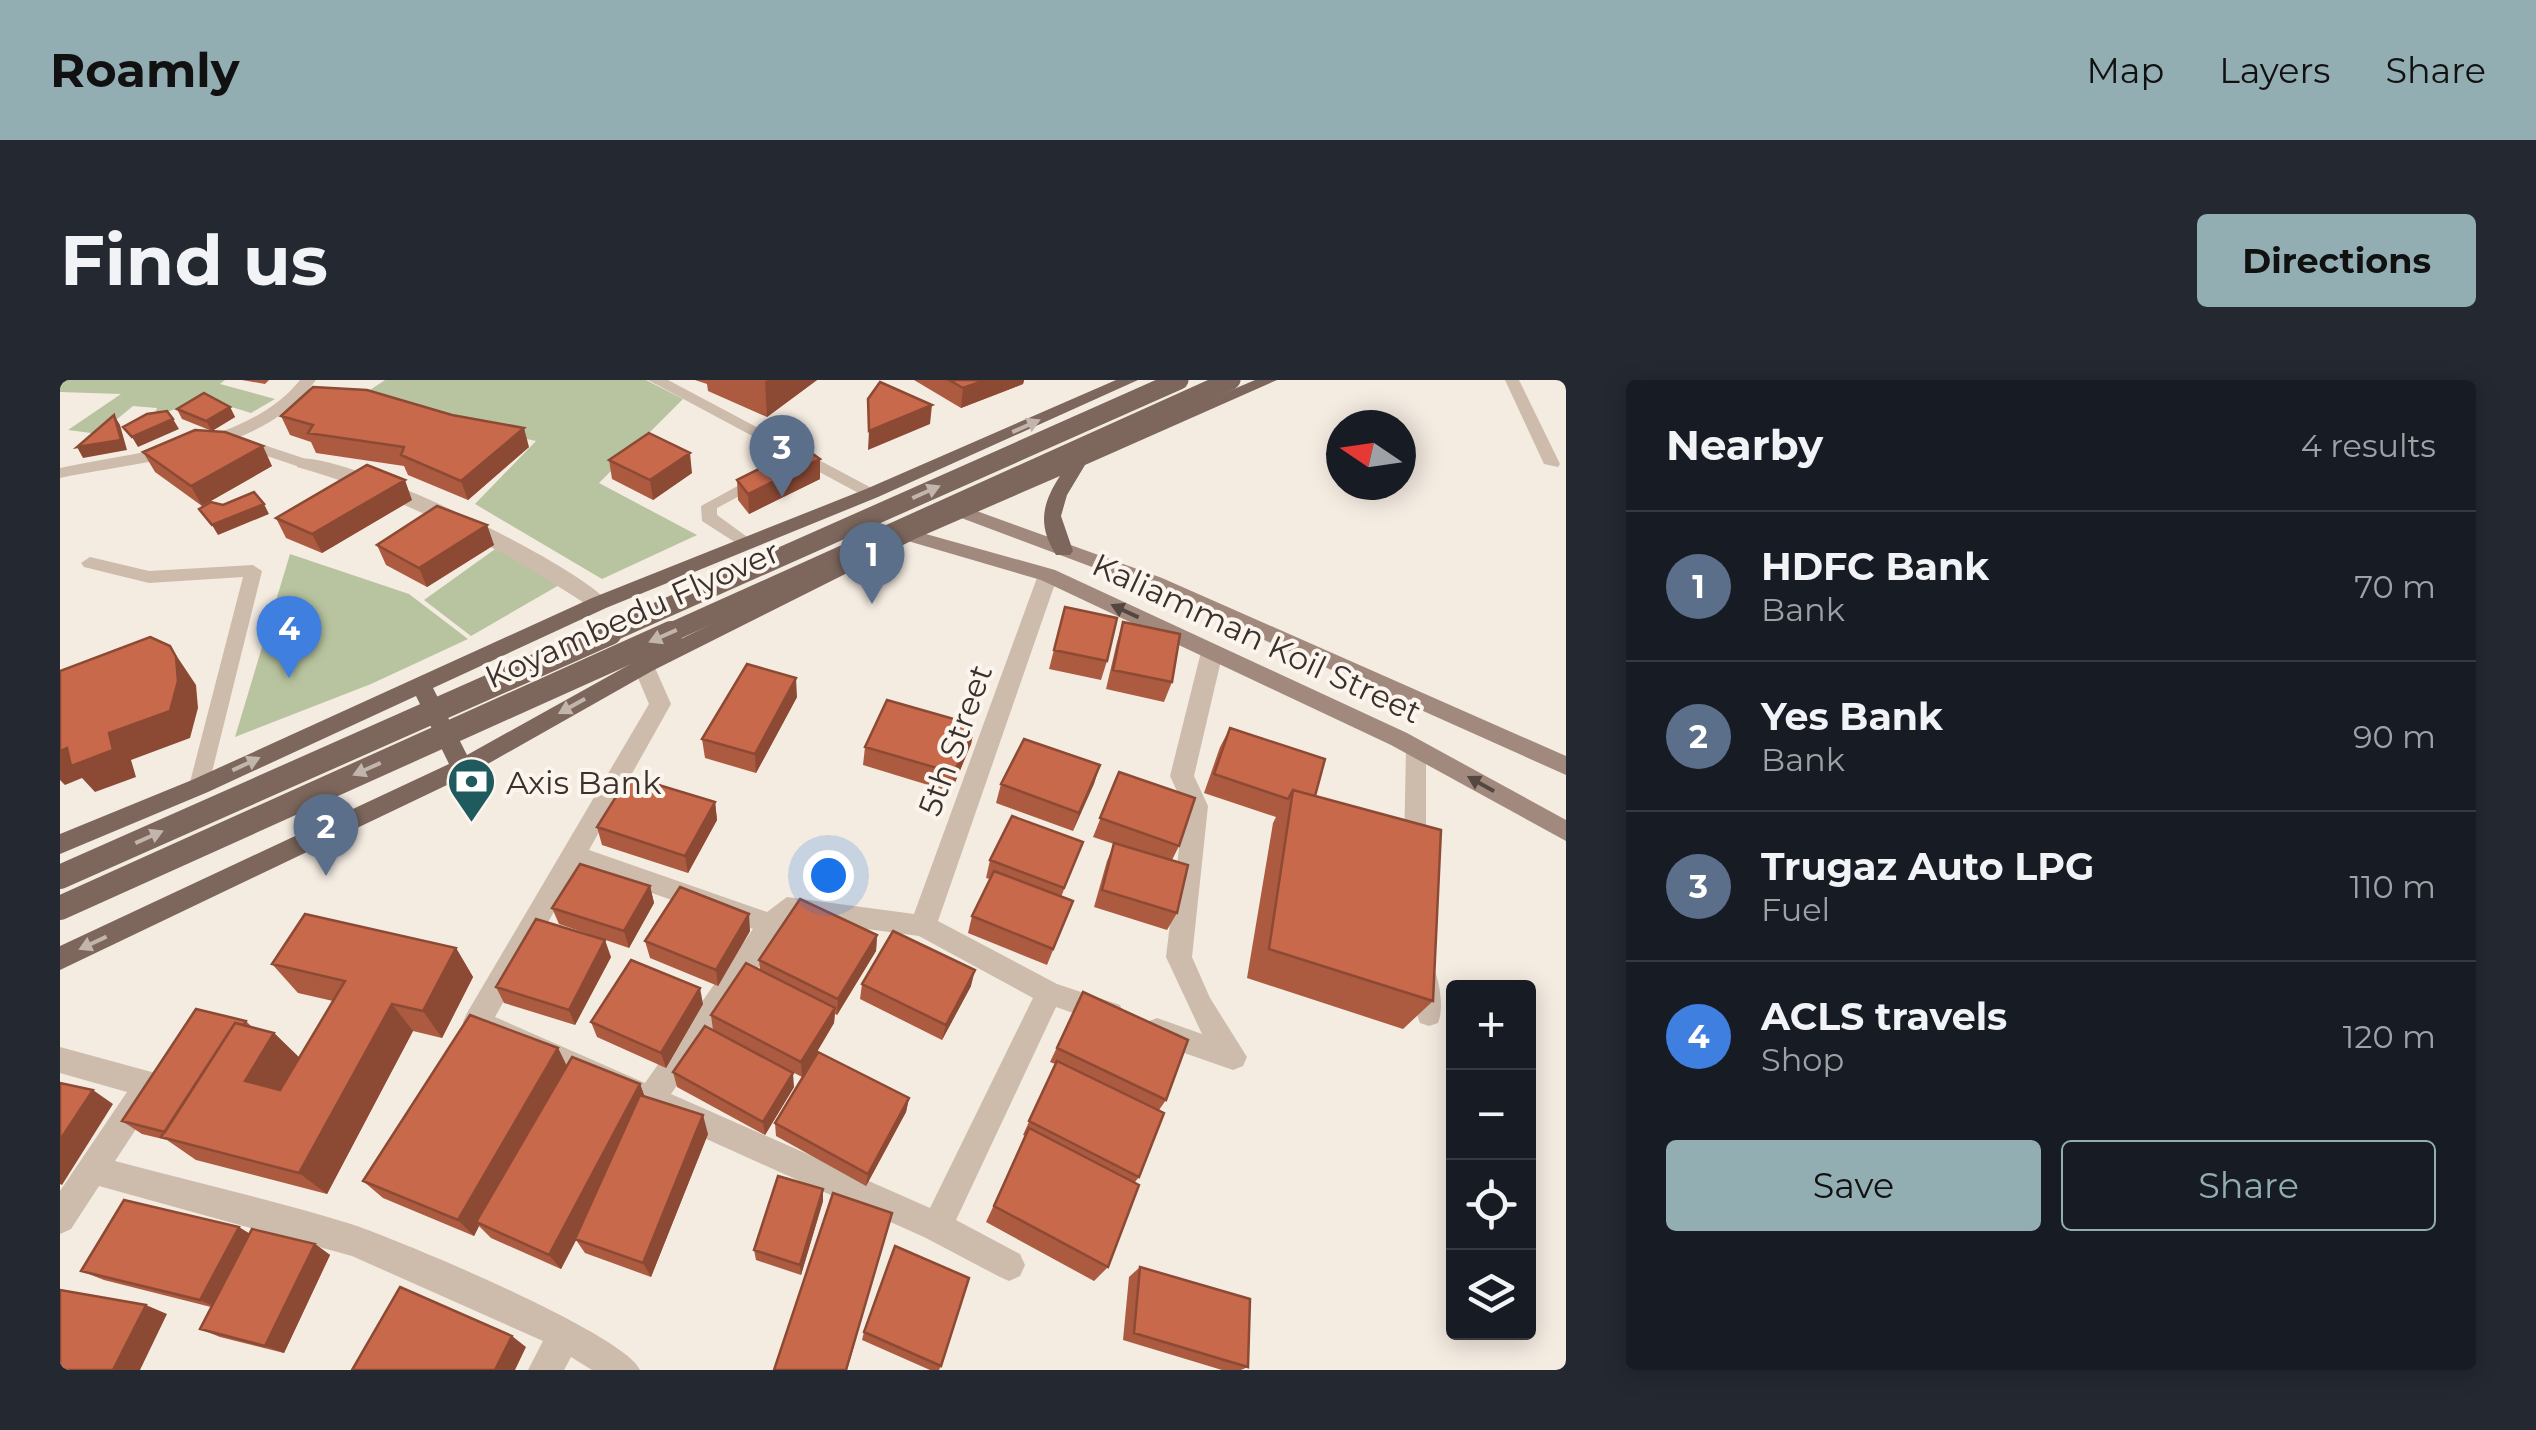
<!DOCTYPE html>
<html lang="en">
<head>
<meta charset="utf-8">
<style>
	:root { --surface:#171b24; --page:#242831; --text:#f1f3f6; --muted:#9ea1a6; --line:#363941; --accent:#92aeb2 }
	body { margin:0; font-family:Montserrat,sans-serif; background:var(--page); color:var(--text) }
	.controls { position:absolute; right:30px; bottom:30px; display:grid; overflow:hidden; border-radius:10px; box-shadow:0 5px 25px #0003 }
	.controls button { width:90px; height:90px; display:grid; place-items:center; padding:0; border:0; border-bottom:2px solid var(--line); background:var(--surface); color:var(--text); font:50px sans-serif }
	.compass { position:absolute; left:1266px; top:30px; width:90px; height:90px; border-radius:50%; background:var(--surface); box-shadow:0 5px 25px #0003; rotate:283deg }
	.you { position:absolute; left:768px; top:495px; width:35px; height:35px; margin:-25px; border:8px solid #fff; border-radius:50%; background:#1a73e8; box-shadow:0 0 0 15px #1a73e833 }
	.badge { display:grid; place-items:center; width:65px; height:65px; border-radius:50%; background:var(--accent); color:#fff; font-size:32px; font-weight:700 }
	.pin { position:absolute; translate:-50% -82px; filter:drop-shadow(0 2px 5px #0008) }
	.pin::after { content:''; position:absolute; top:52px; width:35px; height:30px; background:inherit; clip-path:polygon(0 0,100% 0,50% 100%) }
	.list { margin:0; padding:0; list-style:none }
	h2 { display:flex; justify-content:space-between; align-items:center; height:130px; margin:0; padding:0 40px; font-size:42px }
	h2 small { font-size:32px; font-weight:400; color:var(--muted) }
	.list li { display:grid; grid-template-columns:65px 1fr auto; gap:30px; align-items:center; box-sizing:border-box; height:150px; padding:0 40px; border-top:2px solid var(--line) }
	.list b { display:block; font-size:38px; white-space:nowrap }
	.list p { margin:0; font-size:32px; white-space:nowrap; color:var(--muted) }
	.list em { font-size:32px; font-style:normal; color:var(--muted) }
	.actions { display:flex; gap:20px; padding:30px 40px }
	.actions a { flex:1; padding:22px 0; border:2px solid var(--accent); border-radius:10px; text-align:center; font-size:35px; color:var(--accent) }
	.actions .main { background:var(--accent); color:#111 }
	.icon { flex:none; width:55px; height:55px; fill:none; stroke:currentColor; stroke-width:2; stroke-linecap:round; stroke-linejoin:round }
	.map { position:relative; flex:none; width:1506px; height:990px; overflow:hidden; border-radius:10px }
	header { display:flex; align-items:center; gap:60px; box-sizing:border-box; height:140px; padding:0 50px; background:var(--accent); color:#111 }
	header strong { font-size:48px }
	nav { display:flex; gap:55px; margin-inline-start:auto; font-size:35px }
	.intro { display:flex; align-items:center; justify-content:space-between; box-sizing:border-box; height:240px; padding:0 60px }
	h1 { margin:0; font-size:70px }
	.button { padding:25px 45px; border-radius:10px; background:var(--accent); color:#111; font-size:35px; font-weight:700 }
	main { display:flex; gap:60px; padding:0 60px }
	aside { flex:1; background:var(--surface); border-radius:10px; box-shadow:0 5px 25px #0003 }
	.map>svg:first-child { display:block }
	.green { fill:#b8c4a0 }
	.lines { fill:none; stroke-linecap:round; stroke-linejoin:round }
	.service { fill:#cdbbac; fill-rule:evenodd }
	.minor { fill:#cdbbac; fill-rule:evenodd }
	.secondary { fill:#a18a7d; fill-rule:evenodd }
	.primary { fill:#7d675c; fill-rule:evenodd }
	.primary-bridge-far1 { stroke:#7d675c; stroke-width:19 }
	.primary-bridge { stroke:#7d675c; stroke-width:24 }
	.wall { fill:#ac5a40 }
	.shaded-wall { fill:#8c4a34 }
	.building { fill:#c8694b; stroke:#8c4a34; stroke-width:2.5 }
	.oneway { fill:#c2b5ac }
	.oneway2 { fill:#544640 }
	.labels { text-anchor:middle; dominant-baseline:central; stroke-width:8; stroke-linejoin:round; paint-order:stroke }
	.street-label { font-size:32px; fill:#3b302b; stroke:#fbf5ee }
	.poi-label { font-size:32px; fill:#3b302b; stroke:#fbf5ee; text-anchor:start }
</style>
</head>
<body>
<header>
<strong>Roamly</strong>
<nav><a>Map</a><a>Layers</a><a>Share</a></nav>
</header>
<div class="intro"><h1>Find us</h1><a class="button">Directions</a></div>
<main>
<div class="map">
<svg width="1506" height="990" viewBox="0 0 1506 990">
	<rect width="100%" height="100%" fill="#f4ebe1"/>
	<path class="green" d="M0,0H165L160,4L215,19L191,33L142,18L93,38L97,28L73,26L39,54L8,50L61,14L0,12Z
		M325,0H586L623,19L539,103L637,155L542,199L415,124L476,61L280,19L310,10Z
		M438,167L501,204L411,256L364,220Z
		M230,174L349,214L408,259L311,304L175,357Z"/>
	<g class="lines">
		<path class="service" d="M1445,0H1459L1500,84L1498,87L1484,84Z
			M180,57L249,80L251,83L243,88L174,65V59Z
			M696,96L702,98V104L657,128V135L690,159L693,163L684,168L642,141L641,126Z
			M30,177L89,191L193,185L202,191L147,412H133L129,406L183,197L89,203L24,187L21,183Z
			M1356,361L1366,369V470L1363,476H1347L1344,470L1346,369Z
			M1365,585L1374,589C1380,603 1384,629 1378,643L1369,646L1360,643C1354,629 1350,603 1356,589Z"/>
		<path class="minor" d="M240,0H256C201,76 85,80 0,98V88C75,72 189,64 240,0Z
			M588,0H608L821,113L806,117Z
			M237,79C285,71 518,184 549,223L539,230L532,228C439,167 344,117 237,87Z
			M988,189L998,195L878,541L997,604L1060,625L1064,634L1060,643L1050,646L996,627L896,840L960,874L965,885L960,896L949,901L938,896L866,858L407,651L403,642L407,633L589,324L573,286L584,279L592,281L611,324L529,470L707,532L727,517L854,534L978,195ZM519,487L693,549L585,703L435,637ZM732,539L859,556L973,618L870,828L611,714Z
			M1152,265L1163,272L1134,396L1148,426L1132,577L1150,618L1187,677L1183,686L1173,690L1087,660L1083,651L1087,642L1097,638L1142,654L1106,577L1124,426L1110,396L1141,272Z
			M0,667L99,694L103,704L99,714L55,781C134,802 213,820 291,844C337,859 565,954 580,990H532L511,977L504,990H468L483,961L292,876L39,806L11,849L0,854V811L67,712L0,693Z"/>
		<path class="secondary" d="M903,126L1102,198L1506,376V395L1088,208L896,136V128Z
			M848,149L995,190L1347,353L1506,440V461L1331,365L981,200L841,159V151Z"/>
		<path class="primary" d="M1056,0H1078L818,117L546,228L373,308L407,375L576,281L841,151L1195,0H1217L1025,85L1007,115L1001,136L1013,171L1010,175H996C978,146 981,125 1000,96L855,159L592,291L410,394L0,590V566L389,384L356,316L148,412L0,474V454L132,400L532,218L806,109Z"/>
		<path class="primary-bridge-far1" d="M545,255L1119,0
			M605,255L1171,0"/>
		<path class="primary-bridge" d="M0,497L550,253
			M0,528L611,253"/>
	</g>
	<path class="wall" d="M182,0H209L205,4Z
		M635,0H757L707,37L648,11L647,4Z
		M854,0H964L963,4L901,28Z
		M170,27L175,37L152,51L212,86L142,126L95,92L83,72L152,51L122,39L117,29Z
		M221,36L469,67L408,120L348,95L344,86L256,73L251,62L230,55Z
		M760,79V99L689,134L678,120L677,100Z
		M549,80L632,93L593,120L552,99Z
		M352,120L262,173L226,158L216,138Z
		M427,145L434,165L367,207L326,185L317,165Z
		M1005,227L1047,281L1041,300L989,289Z
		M1063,242L1112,302L1104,322L1046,309L1057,262Z
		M737,317L696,393L645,378L642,359Z
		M915,345L911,364L891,412L803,385L805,367Z
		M1170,348L1255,416L1373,621L1343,649L1187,598L1213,443L1216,437L1144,413L1160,367Z
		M1040,385L1013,451L936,423L941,404Z
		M1059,392L1119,466L1112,480L1117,533L1107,550L1034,527L1047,481L1054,464L1033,457Z
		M655,422L657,440L628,493L542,465L537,447Z
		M1023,462L1001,517L1013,521L987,585L908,553L912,536L930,499L926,498L930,480Z
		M590,506L594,523L569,568L499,544L492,528Z
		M690,551L658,606L590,578L585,561Z
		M817,555L816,571L777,635L775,634L774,643L742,697L653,650L651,635L700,590L699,580Z
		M396,568L413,597L382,658L353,651L267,814L136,780L107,760L82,754L62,741L186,641L193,648L214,653L239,678L273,621L238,613L212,584Z
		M551,577L515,645L444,623L436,607Z
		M802,604L911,606L882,660L800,619Z
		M1023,612L1106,720L1099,730L1079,797L1075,802L1048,887L1034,901L926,842L966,756L963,755L995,684L990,682Z
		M643,624L606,688L537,657L531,642Z
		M498,668L507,686L580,704L585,717L648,754L591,897L525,873L516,860L501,889L431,858L419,846L414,856L323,818L303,801Z
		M613,692L734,707L705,755L617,707Z
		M849,718L846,732L806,806L716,756L715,743Z
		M763,821L741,895L696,880L694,870Z
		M190,853L255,864L270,875L224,973L160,957L140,949L151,927L44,900L21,891Z
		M1080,887L1188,987L1181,990H1162L1063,960L1069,897Z
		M804,952L881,986L879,990H870L802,960Z"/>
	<path class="shaded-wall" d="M708,0H757L707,37L705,2Z
		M925,0H964L963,4L901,28L903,8Z
		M872,25L870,44L808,70L809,51Z
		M170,27L175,37L152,51L146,41Z
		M54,35L60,45L67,70L23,78L17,67Z
		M113,39L119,49L78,67L72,57Z
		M464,48L469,67L408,120L401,101Z
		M203,66L212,86L142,126L131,106Z
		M630,73L632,93L593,120L590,100Z
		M760,79V99L689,134L688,114Z
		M345,100L352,120L262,173L252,154Z
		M204,124L209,134L158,155L152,145Z
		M427,145L434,165L367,207L359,188Z
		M110,266L136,305L138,328L130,358L71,380L76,397L35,412L22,398L5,405L0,400V371L49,353Z
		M736,298L737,317L696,393L695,374Z
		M915,345L911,364L891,412L894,393Z
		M1040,385L1034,404L1013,451L1019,433Z
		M655,422L657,440L628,493L625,476Z
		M590,506L594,523L569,568L564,551Z
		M689,534L690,551L658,606L656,590Z
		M817,555L816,571L777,635L778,619Z
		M545,560L551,577L515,645L509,630Z
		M396,568L413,597L382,658L363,631Z
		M915,590L911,606L882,660L886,645Z
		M640,608L643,624L606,688L601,673Z
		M332,624L353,651L267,814L239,793Z
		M775,628L774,643L742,697L741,682Z
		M214,653L241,679L214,726L185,701Z
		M498,668L508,689L416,842L419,846L414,856L398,840Z
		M733,693L734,707L705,755L703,742Z
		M580,704L587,724L501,889L489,875Z
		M33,710L53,724L2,805L0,804V760Z
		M849,718L846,732L806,806L808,794Z
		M643,735L648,754L591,897L583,883Z
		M763,809V821L741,895L740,885Z
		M832,833L787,990H786Z
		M179,847L197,858L160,929L140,920Z
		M255,864L270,875L224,973L205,966Z
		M86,925L107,934L80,990H53Z
		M452,956L466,967L455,990H435Z"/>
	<path class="building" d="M889,0H925L903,8Z
		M820,2L872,25L809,51L808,19Z
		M253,7L307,10L392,35L464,48L401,101L341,75L344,67L248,53L253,45L221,36Z
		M144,13L170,27L146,41L117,29Z
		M107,31L113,39L72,57L63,47L87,34Z
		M54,35L61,60L17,67Z
		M135,50L165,52L203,66L131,106L83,72Z
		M589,53L630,73L590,100L549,80Z
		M743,67L760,79L688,114L677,100Z
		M307,85L345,100L252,154L216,138Z
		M194,112L204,124L152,145L139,129L151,122L163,125Z
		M377,126L427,145L359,188L317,165Z
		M1005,227L1057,238L1047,281L994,270Z
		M1063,242L1120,254L1112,302L1053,290Z
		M90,257L110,266L116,277L118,301L110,331L49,353L53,370L11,386L7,368L0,371V291Z
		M687,284L736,298L695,374L642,359Z
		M827,320L915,345L894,393L805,367Z
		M1170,348L1265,379L1255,416L1233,410L1228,419L1154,394Z
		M964,359L1040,385L1019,433L941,404Z
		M1059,392L1135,418L1119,466L1040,438Z
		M569,396L655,422L625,476L537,447Z
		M1233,410L1381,450L1373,621L1209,569Z
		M952,436L1023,462L1004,508L930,480Z
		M1054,463L1128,485L1117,533L1042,510Z
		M520,484L590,506L564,551L492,528Z
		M934,491L1013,521L993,569L912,536Z
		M620,507L689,534L656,590L585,561Z
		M740,519L817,555L778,619L699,580Z
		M245,534L396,568L363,631L332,624L239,793L101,757L175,643L214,653L185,701L220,710L285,601L212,584Z
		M476,539L545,560L509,630L436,607Z
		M833,551L915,590L886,645L802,604Z
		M571,580L640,608L601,673L531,642Z
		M686,583L775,628L741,682L651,635Z
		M1023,612L1128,660L1106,720L997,668Z
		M136,629L186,641L184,645L175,643L105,752L62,741Z
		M410,635L498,668L398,840L303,801Z
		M645,646L733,693L703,742L613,692Z
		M758,672L849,718L808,794L715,743Z
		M512,677L580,704L489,875L416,842Z
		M997,681L1104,733L1079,797L969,741Z
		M0,703L33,710L0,760Z
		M580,715L643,735L583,883L515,859Z
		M969,748L1079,805L1048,887L934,826Z
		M718,796L763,809L740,885L694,870Z
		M773,813L832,833L786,990H714Z
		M64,820L179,847L140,920L21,891Z
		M192,849L255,864L205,966L140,949Z
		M835,866L909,898L881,986L804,952Z
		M1080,887L1190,919L1188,987L1074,953Z
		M340,907L452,956L435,990H292Z
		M0,910L86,925L53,990H0Z"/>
	<defs><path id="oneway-solid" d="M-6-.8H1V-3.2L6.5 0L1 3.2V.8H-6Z" transform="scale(2.5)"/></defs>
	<g class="oneway">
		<use href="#oneway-solid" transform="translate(966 46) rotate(-24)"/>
		<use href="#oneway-solid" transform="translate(866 112) rotate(-24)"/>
		<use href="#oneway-solid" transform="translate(603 256) rotate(156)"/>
		<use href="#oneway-solid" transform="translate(512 326) rotate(151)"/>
		<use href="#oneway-solid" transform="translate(186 384) rotate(-25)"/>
		<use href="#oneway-solid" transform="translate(307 389) rotate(156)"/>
		<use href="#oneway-solid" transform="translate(89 457) rotate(-24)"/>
		<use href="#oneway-solid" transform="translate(33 563) rotate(155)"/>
	</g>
	<g class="oneway2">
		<use href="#oneway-solid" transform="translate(1065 231) rotate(-155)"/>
		<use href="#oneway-solid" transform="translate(1421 404) rotate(-151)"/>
	</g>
	<defs>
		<symbol id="bank-pin" viewBox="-11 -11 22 30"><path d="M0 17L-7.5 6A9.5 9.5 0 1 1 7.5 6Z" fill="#1f5a5e" stroke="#fbf5ee"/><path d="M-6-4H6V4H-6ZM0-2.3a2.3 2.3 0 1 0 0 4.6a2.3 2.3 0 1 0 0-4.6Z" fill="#fff"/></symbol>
	</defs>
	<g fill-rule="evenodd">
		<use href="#bank-pin" x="384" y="374" width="55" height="75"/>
	</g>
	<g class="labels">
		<g class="street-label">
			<text transform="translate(572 234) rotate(-24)">Koyambedu Flyover</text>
			<text transform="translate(1197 258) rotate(25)">Kaliamman Koil Street</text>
			<text transform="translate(895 360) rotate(-70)">5th Street</text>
		</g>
		<g class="poi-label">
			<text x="446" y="402">Axis Bank</text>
		</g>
	</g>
</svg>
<div class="controls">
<button>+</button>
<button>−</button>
<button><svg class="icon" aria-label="locate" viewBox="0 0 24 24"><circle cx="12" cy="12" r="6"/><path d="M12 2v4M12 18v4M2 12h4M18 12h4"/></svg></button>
<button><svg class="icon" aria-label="layers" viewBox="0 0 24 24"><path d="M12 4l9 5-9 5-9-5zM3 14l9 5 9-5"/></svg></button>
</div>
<svg class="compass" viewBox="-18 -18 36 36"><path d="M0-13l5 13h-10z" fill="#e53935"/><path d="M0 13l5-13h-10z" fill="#9ea1a6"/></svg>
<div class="you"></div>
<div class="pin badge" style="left:812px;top:224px;background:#5c6f8a">1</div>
<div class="pin badge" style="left:266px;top:496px;background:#5c6f8a">2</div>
<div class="pin badge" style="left:722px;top:117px;background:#5c6f8a">3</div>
<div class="pin badge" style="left:229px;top:298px;background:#3f7fe0">4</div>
</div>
<aside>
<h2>Nearby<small>4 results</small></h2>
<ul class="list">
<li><span class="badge" style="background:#5c6f8a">1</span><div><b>HDFC Bank</b><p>Bank</p></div><em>70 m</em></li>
<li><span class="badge" style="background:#5c6f8a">2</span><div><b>Yes Bank</b><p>Bank</p></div><em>90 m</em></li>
<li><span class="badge" style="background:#5c6f8a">3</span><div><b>Trugaz Auto LPG</b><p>Fuel</p></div><em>110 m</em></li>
<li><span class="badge" style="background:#3f7fe0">4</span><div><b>ACLS travels</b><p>Shop</p></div><em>120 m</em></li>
</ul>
<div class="actions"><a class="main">Save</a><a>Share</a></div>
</aside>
</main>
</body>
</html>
